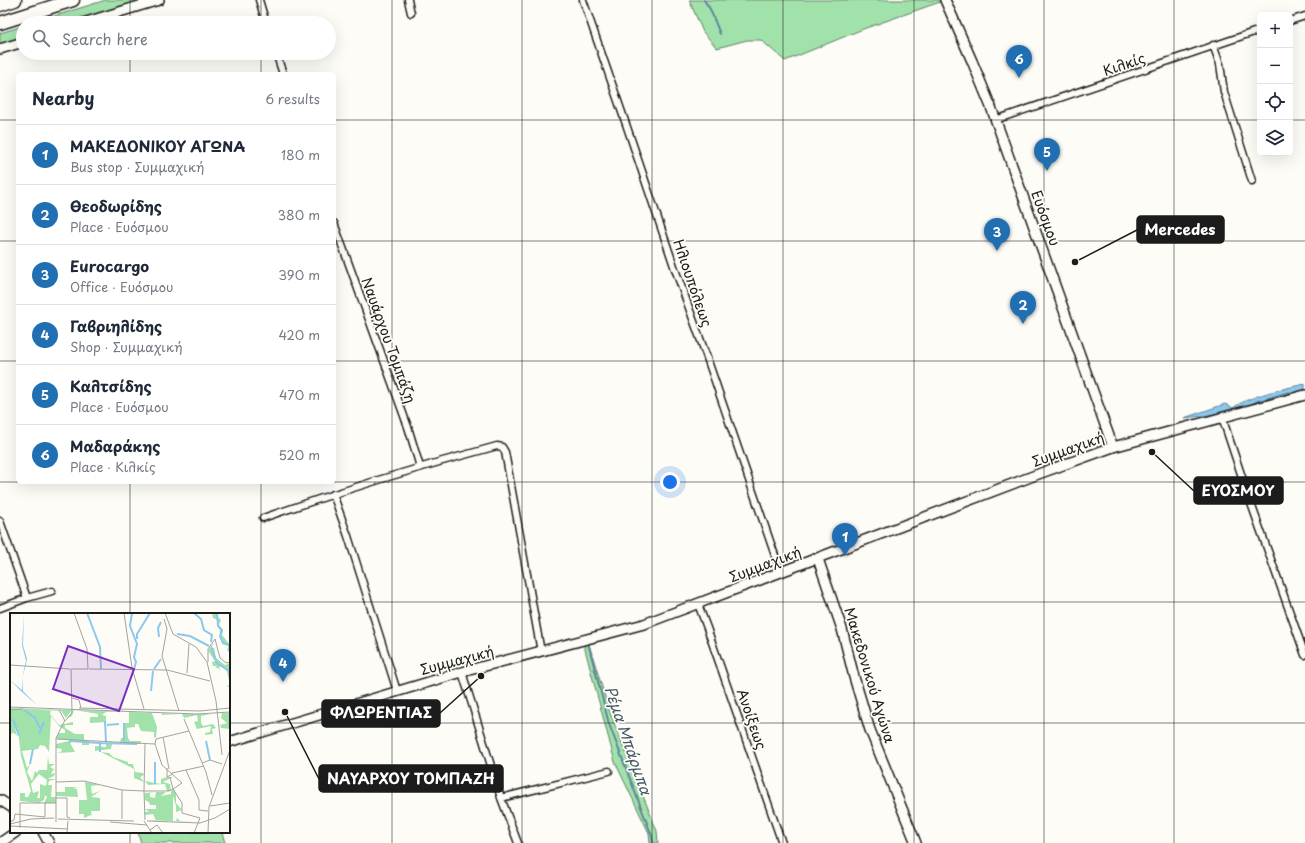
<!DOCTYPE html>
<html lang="en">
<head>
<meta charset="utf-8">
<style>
	:root { --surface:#fff; --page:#f2f2f3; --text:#1f2937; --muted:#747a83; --line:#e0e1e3; --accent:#1f6fb2 }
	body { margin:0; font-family:"Playpen Sans",sans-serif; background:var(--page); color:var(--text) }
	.controls { position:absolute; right:12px; top:12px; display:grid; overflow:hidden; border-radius:6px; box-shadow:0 4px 16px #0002 }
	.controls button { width:36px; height:36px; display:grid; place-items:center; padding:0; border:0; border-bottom:1px solid var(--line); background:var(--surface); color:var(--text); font:20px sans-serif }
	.you { position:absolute; left:670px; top:482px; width:14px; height:14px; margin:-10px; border:3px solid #fff; border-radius:50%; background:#1a73e8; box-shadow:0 0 0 6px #1a73e833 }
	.badge { display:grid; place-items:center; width:26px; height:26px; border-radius:50%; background:var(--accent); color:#fff; font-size:13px; font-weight:700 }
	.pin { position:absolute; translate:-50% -33px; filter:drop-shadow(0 1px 2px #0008) }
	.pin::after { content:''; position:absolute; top:21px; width:14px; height:12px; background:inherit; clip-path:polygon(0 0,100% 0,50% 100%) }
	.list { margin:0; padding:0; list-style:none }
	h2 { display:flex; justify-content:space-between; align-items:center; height:52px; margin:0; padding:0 16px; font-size:17px }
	h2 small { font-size:13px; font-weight:400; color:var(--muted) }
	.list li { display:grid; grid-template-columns:26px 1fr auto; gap:12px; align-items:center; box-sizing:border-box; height:60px; padding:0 16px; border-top:1px solid var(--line) }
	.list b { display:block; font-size:15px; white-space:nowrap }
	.list p { margin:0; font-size:13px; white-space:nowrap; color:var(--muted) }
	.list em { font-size:13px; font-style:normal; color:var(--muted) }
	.icon { flex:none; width:22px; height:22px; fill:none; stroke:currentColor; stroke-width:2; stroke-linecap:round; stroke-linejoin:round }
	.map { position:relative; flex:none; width:1305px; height:843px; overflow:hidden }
	.search { position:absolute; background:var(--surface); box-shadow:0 4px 16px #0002; left:16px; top:16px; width:320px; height:44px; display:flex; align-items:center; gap:10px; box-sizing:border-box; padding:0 14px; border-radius:22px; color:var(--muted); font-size:15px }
	.panel { position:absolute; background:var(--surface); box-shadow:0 4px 16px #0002; left:16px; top:72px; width:320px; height:412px; border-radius:6px }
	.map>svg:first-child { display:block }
	.green { fill:#a1e2ab; stroke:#5e7f64 }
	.water { fill:#8cc8ec; stroke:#5f8399 }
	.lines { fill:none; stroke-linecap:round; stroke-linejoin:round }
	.shore { stroke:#49616f; stroke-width:1 }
	.stream { stroke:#5f8399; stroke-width:2 }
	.street-casing { stroke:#1c1c1c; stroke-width:9 }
	.secondary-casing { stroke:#1c1c1c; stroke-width:12 }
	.highway-casing { stroke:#1c1c1c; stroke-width:15 }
	.street { stroke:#fdfcf7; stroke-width:6 }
	.secondary { stroke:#fdfcf7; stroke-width:9 }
	.highway { stroke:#fdfcf7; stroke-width:12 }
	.grid { fill:none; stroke:#1c1c1c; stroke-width:1; stroke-opacity:0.55 }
	.labels { text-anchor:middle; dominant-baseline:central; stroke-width:3.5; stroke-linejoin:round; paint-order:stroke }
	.street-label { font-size:14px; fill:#1c1c1c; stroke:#fdfcf7 }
	.water-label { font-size:15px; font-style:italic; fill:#435865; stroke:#fdfcf7 }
	.inset-river { fill:none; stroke:#8cc8ec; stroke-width:2 }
	.inset-road { fill:none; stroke:#a3a29f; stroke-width:1 }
	.view { fill:#7b2cbf; fill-opacity:0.15; stroke:#7b2cbf; stroke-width:2 }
	.inset-edge { fill:none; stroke:#1c1c1c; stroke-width:2 }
	.leader { fill:none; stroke:#1c1c1c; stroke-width:1.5 }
	.callout-dot { fill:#1c1c1c; stroke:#fdfcf7; stroke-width:1.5 }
	.callout { fill:#1c1c1c; stroke:#1c1c1c; stroke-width:1.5 }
	.callout-label { font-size:15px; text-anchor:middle; font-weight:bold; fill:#fff }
</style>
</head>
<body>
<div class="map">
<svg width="1305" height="843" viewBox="0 0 1305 843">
	<rect width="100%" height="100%" fill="#fdfcf7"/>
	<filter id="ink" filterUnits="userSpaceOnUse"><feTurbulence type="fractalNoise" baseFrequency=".025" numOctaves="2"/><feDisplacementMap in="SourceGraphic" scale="8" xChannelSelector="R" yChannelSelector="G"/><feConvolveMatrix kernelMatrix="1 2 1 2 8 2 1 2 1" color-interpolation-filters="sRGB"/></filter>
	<g filter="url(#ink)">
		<path class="green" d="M106,0H146L72,23H32Z
			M689,0H939L940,2L863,29L785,61L761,40H747L717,48L703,32Z
			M23,26V38L0,45V33Z
			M588,641L610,713L657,831L658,843H650L649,833L615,762L583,642Z
			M138,832H222L225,843H141Z"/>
		<path class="water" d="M1305,384V394L1235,412L1184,418L1225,404L1233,408C1248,396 1286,388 1305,384Z"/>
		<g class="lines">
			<path class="shore" d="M1252,404L1257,401L1289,392L1292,393"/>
			<path class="stream" d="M704,0L710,9L720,34
				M588,643L609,724L652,836L653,843"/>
			<defs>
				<path id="street" d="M259,0L266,23
					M408,0L411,13
					M583,0L627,127L675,269L706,355L781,573
					M1290,21L1305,16
					M1213,45L1220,64L1224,92L1252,181
					M276,53L283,74
					M995,120L1260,30
					M334,223L408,427L420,467
					M1222,417L1248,495L1305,655
					M333,494L348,536L397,691
					M263,518C340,491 418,467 497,446L502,447L505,452L541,652
					M0,521L27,598L0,608
					M27,598L52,591
					M698,604L707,628L782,843
					M462,672L501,798L518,843
					M501,798L609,771"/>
				<path id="secondary" d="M945,0L972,61L991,107L1113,447
					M83,23L159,0
					M0,49L23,42
					M818,559L842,629L854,677L870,730L916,843
					M229,742L462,672L644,624L1041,473L1113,447L1305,395
					M0,800L11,807
					M43,832L49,843
					M0,843L16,832"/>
				<path id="highway" d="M0,5L15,0
					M0,23L73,0"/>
			</defs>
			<use href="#street" class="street-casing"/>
			<use href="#secondary" class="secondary-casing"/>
			<use href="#highway" class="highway-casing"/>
			<use href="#street" class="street"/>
			<use href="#secondary" class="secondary"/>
			<use href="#highway" class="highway"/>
		</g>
	</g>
	<path class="grid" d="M130,0V23M261,0V23M392,0V843M522,0V843M652,0V843M783,0V843M914,0V843M1044,0V843M1174,0V843M130,53V74M261,53V74M0,120H18M334,120H1260M1290,120H1305M0,241H18M334,241H1305M0,361H18M334,361H1305M0,482H18M130,482V614M261,482V843M334,482H1305M0,602H1305M0,723H11M229,723H1305M130,832V843"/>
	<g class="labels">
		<g class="street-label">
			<text transform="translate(1124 64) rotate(-19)">Κιλκίς</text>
			<text transform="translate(1046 218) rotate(70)">Ευόσμου</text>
			<text transform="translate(693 283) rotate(71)">Ηλιουπόλεως</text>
			<text transform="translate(389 340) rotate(70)">Ναυάρχου Τομπάζη</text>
			<text transform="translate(1068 449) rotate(-20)">Συμμαχική</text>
			<text transform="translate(765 564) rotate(-21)">Συμμαχική</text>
			<text transform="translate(457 660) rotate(-15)">Συμμαχική</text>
			<text transform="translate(870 675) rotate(73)">Μακεδονικού Αγώνα</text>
			<text transform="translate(752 719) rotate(71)">Ανοίξεως</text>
		</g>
		<g class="water-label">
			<text transform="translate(629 740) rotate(71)">Ρέμα Μπάρμπα</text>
		</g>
	</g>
	<g transform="translate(10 613)">
		<rect width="220" height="220" fill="#fdfcf7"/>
		<path d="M202,0H208L207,3L211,7L209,12L213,17L212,22L220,32V40L217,37L219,33L212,31L208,7L203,5ZM203,30L202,35H204L206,45L215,52L220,50V74L216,73L220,72L217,58L211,53L209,54L210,58L208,55H205L207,53H203L202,49L205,48L198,38ZM0,95L62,97L56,105L51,98L17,96L41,97L40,101L49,112L63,109V112H55V115L65,121H74V127L79,130V132H72V128L46,126L48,120H55V117L49,113L41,103L39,139L35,133L30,132L28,136L12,138L17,155L20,151L17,159L22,168L25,158L27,160L29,157H37L38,143L39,151H45L40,154L45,157H43L41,161L45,160L44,163L38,166H46L39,168L38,172H42L41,184H46V190H34L37,184L35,182L34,187L29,190L10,188V180H15V184H18L21,178L11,143L8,118L5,115L7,123L4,120L0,121ZM29,161L37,167L36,173L30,171V185H27L29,178L23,180L21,171ZM63,97L147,100L170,101L152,102V100H142L147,114L146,125L144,124V119L131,118L128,111H125V114L117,115L118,125L120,128H131L130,131L110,130L111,125H114V110H119V99H96L92,102L96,103V109L80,110V104H88V101L64,97L62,103L57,106ZM212,100H220V116L211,115L210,112L217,110L211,105ZM172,101H201L191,103V110L193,113L203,111L206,115L202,116L203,121L195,122V120L200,119L201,113L187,116L184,109L188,108L187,102L174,105ZM59,128L65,139L46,140L51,139L52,136L46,135V131ZM96,130L102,131L101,136L85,138V133L96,134ZM91,139L99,140L103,144L118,149V151H123L125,159L133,160L134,162L130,164L134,169L124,165V156ZM157,164H163L153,169L160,171L161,178L163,176L166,180V190L172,197L166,199V203V193L163,183V208H166L167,205L170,208L183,209L136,207L146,208L143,201L135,202V199H139L135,196H146V192H140L139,189L135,187V180L145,179L140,180V184L145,185L146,179H156L151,183L161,181V178H157L155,171L138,172L135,168L151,171V166ZM75,169L90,172L81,173L82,181L90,178L81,184L90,185V198H81L82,205L81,202L74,205V201H69V187H77ZM55,174H68L63,175L67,176L68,184L46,183V179H55Z" fill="#a1e2ab" fill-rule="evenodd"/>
		<path d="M14,0L13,32L17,46L16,52L12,65L13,78L28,93L12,79L0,67L12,77V65L16,48L12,32Z" fill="#8cc8ec"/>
		<path class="inset-river" d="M77,0L90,34L91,56M122,0L120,13L127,31L124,44L126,49L124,56M184,0L191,6L194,17L202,22L201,29M207,0L208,13L212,17L210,23L213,30L219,32L220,39M167,21L180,23L199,33M149,24L148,15L151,9M127,26V21L140,0M201,34L207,50L219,58L220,65M144,56L151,46M141,78L143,58M14,97L25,105L30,115M3,106L9,123M95,108L96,129M97,112L109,111M29,121L34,109M114,128V110M196,128L200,147M59,130L60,128L90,130V139M90,130L127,131M20,151L23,136M145,171V149"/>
		<path class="inset-road" d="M114,0L122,55L134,96M155,0L163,21L186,34L197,49L206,88L212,142M154,6L157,16L152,43L169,98M205,26L210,45L216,50L220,49M198,49V36L205,26M0,52L60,56M79,56L157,57L200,68M177,60L179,31M62,85L69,87L71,95M0,94L187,101L220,99M69,95L190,98L220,95M0,97L13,96M49,97L55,108M174,106L196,159L202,182M153,124L159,156M47,126L145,131M192,150L200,147L212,151M157,155V164L163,161M176,157L189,187V197L198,198M162,160L194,153M160,164L163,176L172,170L152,152L145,131L146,126L179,118M46,169L74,168L112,177L134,178L135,131M112,177V206M46,185H57V204L60,205M200,193L220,190M48,206L124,208M135,207L134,178H159L163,176L172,190V200L190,205L184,220M134,208L142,220M137,208L190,210L205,205L220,196M0,209L4,207L5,201L35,204V190M46,209V125L54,109L62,100L61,56H78L77,36L64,0M100,209L137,212M0,211L21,206L44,205M1,213L57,216M10,215V190H46M140,217L147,212L153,220M57,220L58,208M79,220H121M198,220L199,194L220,137"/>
		<path class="view" d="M58,33L124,56L109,98L43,76Z"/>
		<rect width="220" height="220" class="inset-edge"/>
	</g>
	<path class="leader" d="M1075 262L1137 230M1152 452L1194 491M481 676L440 713M285 712L319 779"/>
	<g class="callout-dot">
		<circle cx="1075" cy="262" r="4"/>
		<circle cx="1152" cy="452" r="4"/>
		<circle cx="481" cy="676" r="4"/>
		<circle cx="285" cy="712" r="4"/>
	</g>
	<g class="callout">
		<rect x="1137" y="216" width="87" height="27" rx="4"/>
		<rect x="1194" y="477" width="89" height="27" rx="4"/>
		<rect x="322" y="700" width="118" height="27" rx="4"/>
		<rect x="319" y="765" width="184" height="27" rx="4"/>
	</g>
	<g class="callout-label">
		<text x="1180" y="235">Mercedes</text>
		<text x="1238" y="496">ΕΥΟΣΜΟΥ</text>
		<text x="381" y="718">ΦΛΩΡΕΝΤΙΑΣ</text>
		<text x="411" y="784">ΝΑΥΑΡΧΟΥ ΤΟΜΠΑΖΗ</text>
	</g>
</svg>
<div class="controls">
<button>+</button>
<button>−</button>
<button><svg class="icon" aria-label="locate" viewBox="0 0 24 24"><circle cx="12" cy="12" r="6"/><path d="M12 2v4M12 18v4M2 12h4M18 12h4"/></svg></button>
<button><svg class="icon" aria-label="layers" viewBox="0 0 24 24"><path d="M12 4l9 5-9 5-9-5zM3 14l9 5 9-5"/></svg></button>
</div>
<div class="you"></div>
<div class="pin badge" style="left:845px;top:556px">1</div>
<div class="pin badge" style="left:1023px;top:324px">2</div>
<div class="pin badge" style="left:997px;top:251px">3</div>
<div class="pin badge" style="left:283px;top:682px">4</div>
<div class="pin badge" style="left:1047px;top:171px">5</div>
<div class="pin badge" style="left:1019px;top:78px">6</div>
<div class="search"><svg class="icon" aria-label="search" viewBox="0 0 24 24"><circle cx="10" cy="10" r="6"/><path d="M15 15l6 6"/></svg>Search here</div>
<section class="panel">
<h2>Nearby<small>6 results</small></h2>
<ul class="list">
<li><span class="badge">1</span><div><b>ΜΑΚΕΔΟΝΙΚΟΥ ΑΓΩΝΑ</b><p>Bus stop · Συμμαχική</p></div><em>180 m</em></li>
<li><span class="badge">2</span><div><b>Θεοδωρίδης</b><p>Place · Ευόσμου</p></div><em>380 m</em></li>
<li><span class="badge">3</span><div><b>Eurocargo</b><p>Office · Ευόσμου</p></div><em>390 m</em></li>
<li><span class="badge">4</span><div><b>Γαβριηλίδης</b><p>Shop · Συμμαχική</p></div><em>420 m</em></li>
<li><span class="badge">5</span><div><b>Καλτσίδης</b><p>Place · Ευόσμου</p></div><em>470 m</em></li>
<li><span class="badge">6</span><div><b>Μαδαράκης</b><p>Place · Κιλκίς</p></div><em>520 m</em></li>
</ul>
</section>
</div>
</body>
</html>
